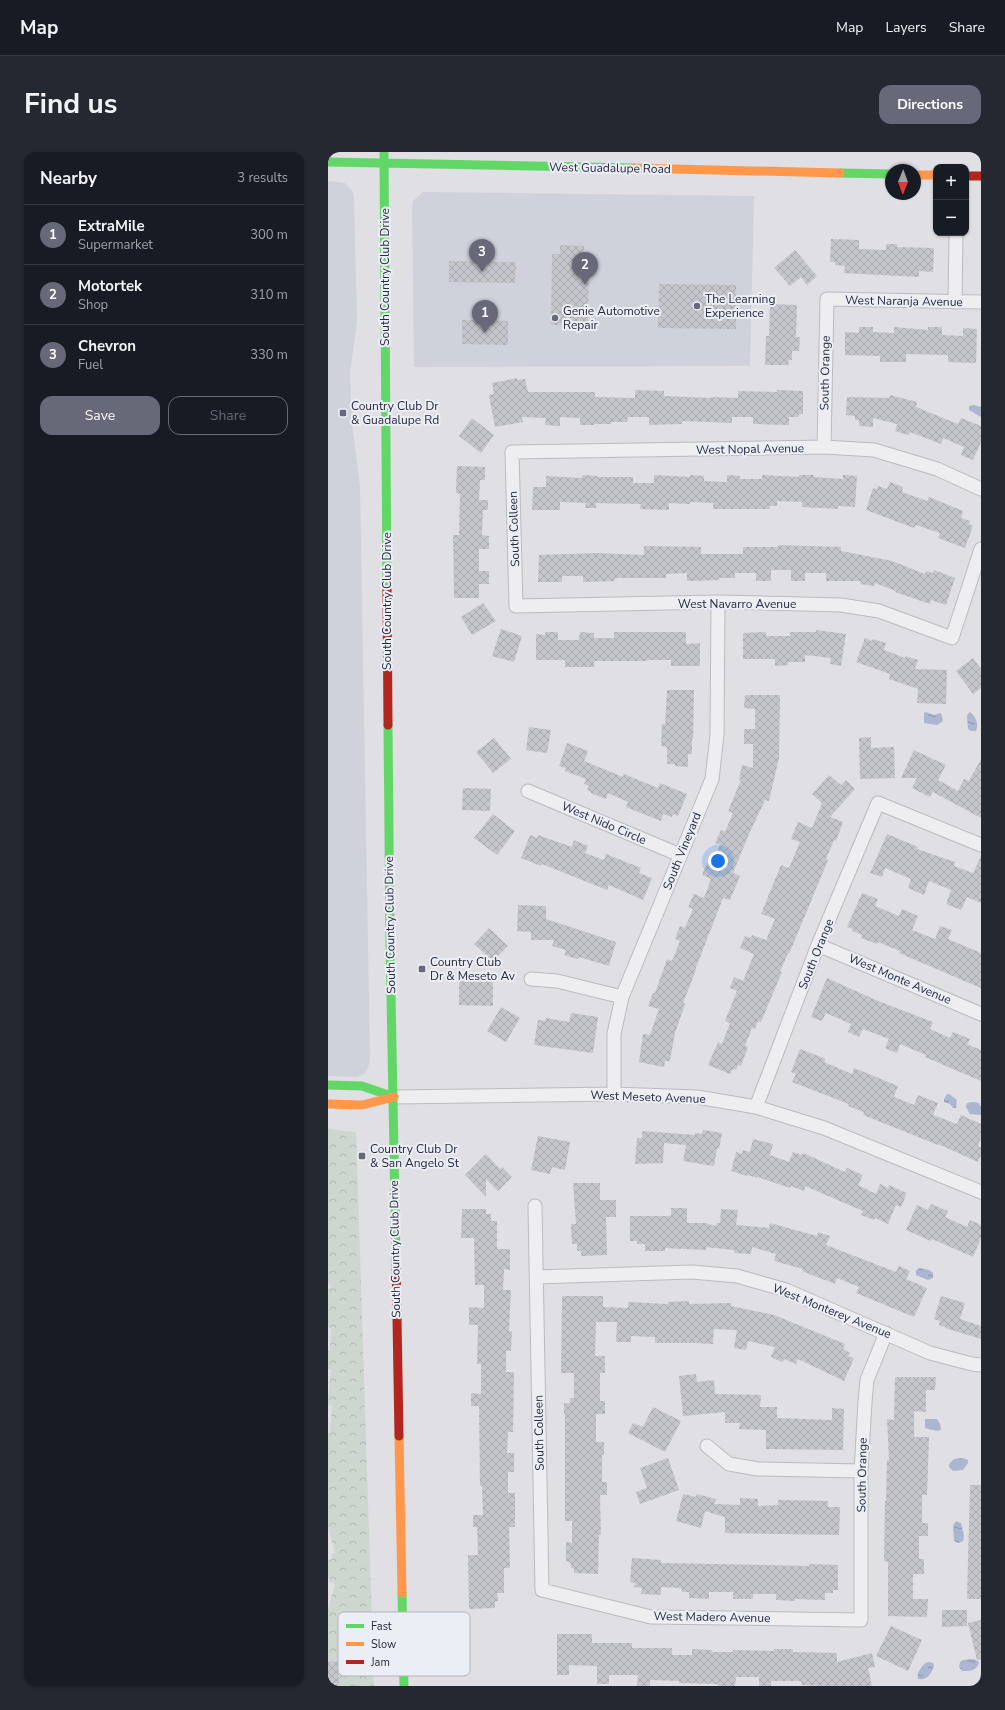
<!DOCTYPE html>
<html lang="en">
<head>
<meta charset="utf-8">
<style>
	:root { --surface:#171b24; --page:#242831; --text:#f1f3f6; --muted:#9ea1a6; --line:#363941; --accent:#676978 }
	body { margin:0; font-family:"Nunito Sans",sans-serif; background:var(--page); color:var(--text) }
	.controls { position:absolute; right:12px; top:12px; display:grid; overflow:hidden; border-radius:8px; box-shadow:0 1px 3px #0004 }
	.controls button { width:36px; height:36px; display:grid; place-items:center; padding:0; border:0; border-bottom:1px solid var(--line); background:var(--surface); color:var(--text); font:20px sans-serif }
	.compass { position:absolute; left:557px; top:12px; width:36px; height:36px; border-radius:50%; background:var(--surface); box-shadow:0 1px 3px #0004; rotate:181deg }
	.you { position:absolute; left:390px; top:709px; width:14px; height:14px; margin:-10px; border:3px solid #fff; border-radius:50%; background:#1a73e8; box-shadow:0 0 0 6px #1a73e833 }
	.badge { display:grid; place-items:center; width:26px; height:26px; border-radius:50%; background:var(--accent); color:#fff; font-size:13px; font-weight:700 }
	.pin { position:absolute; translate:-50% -33px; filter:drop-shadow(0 1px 2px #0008) }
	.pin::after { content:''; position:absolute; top:21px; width:14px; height:12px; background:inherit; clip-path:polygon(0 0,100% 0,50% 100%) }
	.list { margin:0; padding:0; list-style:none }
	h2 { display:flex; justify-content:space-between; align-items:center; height:52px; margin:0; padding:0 16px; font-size:17px }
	h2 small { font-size:13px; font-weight:400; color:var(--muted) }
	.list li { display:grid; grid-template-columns:26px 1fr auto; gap:12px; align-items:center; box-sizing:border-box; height:60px; padding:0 16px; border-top:1px solid var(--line) }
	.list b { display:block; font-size:15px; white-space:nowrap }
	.list p { margin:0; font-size:13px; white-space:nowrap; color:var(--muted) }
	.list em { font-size:13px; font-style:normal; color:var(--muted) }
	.actions { display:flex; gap:8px; padding:12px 16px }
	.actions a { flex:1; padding:9px 0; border:1px solid var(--accent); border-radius:12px; text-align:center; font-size:14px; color:var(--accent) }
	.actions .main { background:var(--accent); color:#fff }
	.map { position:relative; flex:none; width:653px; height:1534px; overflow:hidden; border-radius:12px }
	header { display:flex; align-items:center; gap:24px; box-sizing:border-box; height:56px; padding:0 20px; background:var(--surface); border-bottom:1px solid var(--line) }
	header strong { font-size:19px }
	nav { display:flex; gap:22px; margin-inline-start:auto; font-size:14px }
	.intro { display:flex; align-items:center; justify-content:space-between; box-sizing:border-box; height:96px; padding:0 24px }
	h1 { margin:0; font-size:28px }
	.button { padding:10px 18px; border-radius:12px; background:var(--accent); color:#fff; font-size:14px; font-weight:700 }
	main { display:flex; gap:24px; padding:0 24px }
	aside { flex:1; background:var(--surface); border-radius:12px; box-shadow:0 1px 3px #0004 }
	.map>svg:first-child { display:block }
	.built { fill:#d0d2db }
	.forest { fill:url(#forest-crowns) }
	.water { fill:url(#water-ripples) }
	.building { fill:url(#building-cross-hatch) }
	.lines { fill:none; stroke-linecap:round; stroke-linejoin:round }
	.street-casing { stroke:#babbc0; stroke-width:15 }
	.street { stroke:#eeeef1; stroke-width:13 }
	.fast { stroke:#63d668; stroke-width:9 }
	.slow { stroke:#ff974d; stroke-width:9 }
	.jam { stroke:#b3261e; stroke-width:9 }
	.poi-dot { fill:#676978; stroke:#eceef5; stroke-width:1.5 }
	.labels { text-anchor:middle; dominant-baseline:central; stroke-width:4; stroke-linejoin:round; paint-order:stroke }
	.street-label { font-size:12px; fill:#262a3e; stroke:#eceef5 }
	.poi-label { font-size:12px; fill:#262a3e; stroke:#eceef5; text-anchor:start }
	.key { fill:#eceef5; stroke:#b1b3be; stroke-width:1 }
	.key-label { font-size:11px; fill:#262a3e }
</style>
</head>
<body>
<header>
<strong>Map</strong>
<nav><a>Map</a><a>Layers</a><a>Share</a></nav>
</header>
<div class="intro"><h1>Find us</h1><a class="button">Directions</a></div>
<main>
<aside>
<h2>Nearby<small>3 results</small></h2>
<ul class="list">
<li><span class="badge">1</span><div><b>ExtraMile</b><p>Supermarket</p></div><em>300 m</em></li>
<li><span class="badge">2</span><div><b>Motortek</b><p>Shop</p></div><em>310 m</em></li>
<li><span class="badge">3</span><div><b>Chevron</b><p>Fuel</p></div><em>330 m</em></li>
</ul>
<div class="actions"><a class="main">Save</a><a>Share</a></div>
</aside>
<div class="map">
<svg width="653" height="1534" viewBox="0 0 653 1534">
	<defs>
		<pattern id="forest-crowns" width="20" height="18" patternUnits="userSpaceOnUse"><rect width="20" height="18" fill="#cdd7cf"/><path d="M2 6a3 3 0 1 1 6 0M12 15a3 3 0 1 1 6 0" fill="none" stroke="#b0b9b3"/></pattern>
		<pattern id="water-ripples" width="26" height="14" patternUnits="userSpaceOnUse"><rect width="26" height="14" fill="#acb6d0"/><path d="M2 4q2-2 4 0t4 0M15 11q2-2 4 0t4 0" fill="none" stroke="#8c94aa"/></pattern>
		<pattern id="building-cross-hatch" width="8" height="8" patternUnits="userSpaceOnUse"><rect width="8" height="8" fill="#c5c6cb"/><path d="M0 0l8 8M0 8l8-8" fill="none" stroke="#a9aaaf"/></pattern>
	</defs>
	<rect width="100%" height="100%" fill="#dfdfe4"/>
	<path class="built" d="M0,29L17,31L25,40L26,46L29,170L22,221L24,271L32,335L42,908L40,916L36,922L28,925L0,924Z
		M95,40L426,44L422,214L86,215L84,57L85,49Z"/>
	<path class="forest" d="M0,977L28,980L46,1534H10V1509L0,1510V1457L7,1432L1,1430L2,1427L0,1426V1408L4,1407L3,1402L7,1401L0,1375V1281L2,1280L4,1254L0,1253V1249L3,1218L0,1217V1199H2L3,1176L0,1175V1137L3,1135L0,1129Z"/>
	<path class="water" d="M646,253L653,255V265L641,258V254Z
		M598,560L606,563L613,561L615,569L609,573L596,571V561Z
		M642,560C648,565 651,572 648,579H643L640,577L639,563Z
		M619,942H621L629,948L628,956H625L622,952L616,950V947Z
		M645,950L651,951L653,955V963L642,962L638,955L639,951Z
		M592,1116L601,1118L605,1121V1126L600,1128L588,1123V1118Z
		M597,1267H609L612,1272L613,1277L610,1279L597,1276Z
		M635,1306L640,1308V1311L635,1318L625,1319L621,1315V1312L626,1307Z
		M628,1369L633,1371L636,1384L635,1389L630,1391L626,1389L625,1374Z
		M646,1507L651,1510C649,1519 642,1519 634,1519L631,1515L632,1510L635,1508Z
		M600,1510L605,1511L606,1514C603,1522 599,1529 590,1527C588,1522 594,1512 600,1510Z"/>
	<path class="building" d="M503,87L531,88V97L558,98V92H569V95L606,96L605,120L591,119V125L516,121L517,114L507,113V110H502Z
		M232,93L256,94V103H261L260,173H223L224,102H232Z
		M467,98L489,124L479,133L473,125L462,134L446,116Z
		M121,109L188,110L187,131L121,130Z
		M331,132L408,133V177L330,176Z
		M442,152L469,153L468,185H472L471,199H464V208H461L460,213H437L438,184H441Z
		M134,168L180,169V193L134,192Z
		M531,175H545V180L566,181V175L600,178V175H614V183L635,184V176L649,177L648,211L620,210V203L578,202V210H552V204L517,203V180L531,181Z
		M189,226V228L197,227L200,240H267V245L307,246V238L336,239V244L383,246V245L410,246V239L449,240V238L475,239V262H471V265H461V273L425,272V265H404V271L354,269V272L321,273V265H300L299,270H283V272H266V273H252V266L232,265V274L217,273L218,266L194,265L195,270L167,275L161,243L166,242L164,231Z
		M562,243L589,250L588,255L630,272L633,266L653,274V290L645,308L633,303L636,295L615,286L613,292L582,280L581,283L567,279L569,272L545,266V275L531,274V268H527V264L518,263L519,245L561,246Z
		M144,266L166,283L153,301L131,284Z
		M129,314L157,315V328H152L151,348H160V358H155L154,383L161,384V397H151V419H161V432H151V446H126L125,383H131L132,342L128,341Z
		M254,323L269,324V325H305V331H326V323L362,325V323L376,324V329L399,330V323L412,324V327H434V323L471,325V323H486L485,325L515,327V323L529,324L527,355L510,354V357L474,355V350L449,349V354H442V357H385V351L362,350V352L341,351V358L312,357L313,352L268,351V356H257L258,351L232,350V358H204L205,335H218V324L254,326Z
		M562,330L575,335L574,340L599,349L601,345L635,359L633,366L642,369L641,372L645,374L637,396L610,386L612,381L588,373L586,376L538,358L545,336L549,337L550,334L559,337Z
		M450,393L513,395V399L564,409L597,422L598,419L605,421L606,418L627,426L618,453L603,448L602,452L567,440L568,439L547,431L546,434L532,432L533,429H498V421H477V429H463V418H443V429H428V421H407V426H391V428L359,429V421L338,422V426H290L287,427V429L255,430V424H234V430H210L211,403L269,401L316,403V394L373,395V402H415V395H450Z
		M155,451L168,469L144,483L133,465Z
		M173,477L194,484L186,510L164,504Z
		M488,478L518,482L513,514L502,512L503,506L477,503V510H460V513L447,514V507H415V481L438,480V484H462V480H488Z
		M217,480H230V488H251L252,480L266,481V486H286V480H358V492L372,491V514H343V508H319V509H266V515H237V508H208V482L217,483Z
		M537,486L544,489L545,487L558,491L556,498L577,506V504L590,508L587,517L619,518L618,552L589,551L590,537L561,527L562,522L528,510Z
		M645,506L653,517V536L645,542L628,519Z
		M339,538H366L365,587H364V602H360V615L347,614V612H339V595L333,594L334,572H337Z
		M417,543H452L451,606L441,649L437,648L421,682L405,721L412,724L402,748L395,746L367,818H368L355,851L357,852L347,881L342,909H337L336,915L311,910L315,882L322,883L331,857L320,854L325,841H327L339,807L344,809L352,789L347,787L352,774L357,776L365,757L360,755L366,742L376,746L383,727L374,723L379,711L384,713L392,693L387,691L393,678L397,680L405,661L400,659L413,628L411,627L414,613L425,616V592H416V577H427V557L416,556Z
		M201,575L223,578L219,601L198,598Z
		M543,585V596L566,595L567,626L532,627L531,586Z
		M166,586L183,607L165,621L148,600Z
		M239,591L260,599L256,609L295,625L296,622L330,636L332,631L359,642L350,664L345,662L344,665L335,662L333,669L298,655L300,650L280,641L278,647L263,641V640L259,638L261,634L256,632L258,627L237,619L238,616L231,614Z
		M586,598L618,613L610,628L630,639L636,627L641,629L653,607V666L605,640L602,645L584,636L589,626H573Z
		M501,623L513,633L518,628L527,637L502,665L515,670L508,689L506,688L498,707L500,708L461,802L460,801L452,820H454L433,870L430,869L427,877L424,876L417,894L420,895L413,914L410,913L408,918L405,917L402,922L380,913L390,890L394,892L402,871L397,869L409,839L402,836L406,825L415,829L426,802L412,796L417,784L423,786L424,783L438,788L447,767L433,762L453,713L461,716L472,690L463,687L470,670L484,676L494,651L484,642Z
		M135,636L163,637L162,659L134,658Z
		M165,662L187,679L169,703L146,686Z
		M559,682L590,695L589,697L627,710L626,714L645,721L653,704V751L639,745L633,758L618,752L623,738L601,729L596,743L580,736L583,727L557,716L554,725L542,721Z
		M202,683L209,686L210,683L244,695L246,688L260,694L257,701L276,708L278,702L313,716L311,721L324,726L315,748L281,733L279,738L214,712L213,714L193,706Z
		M534,741L550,747L547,754L571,764L574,757L590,764L584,778L607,787L612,774L624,778L620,787L653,801V836L571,801L572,799L550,790L549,792L533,786L534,783L524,779L525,777L519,775Z
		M190,753L218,754V767L288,790L281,814L251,805L250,807L236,803L238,798L224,794L226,788H203V780L189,779Z
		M161,776L180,794L165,809L146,792Z
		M131,825H165V854L131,853Z
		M499,826L550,849L605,870L602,877L622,886L625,880L642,887L639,892L653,898V929L597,905L598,903L572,892L569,901L557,896L561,887L535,877L531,885L520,880L523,872L498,861L494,869L483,865Z
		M173,855L192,866L178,890L159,879Z
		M243,861L270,865L265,901L206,893L210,868L217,869L218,866L241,870Z
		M472,897L498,907L496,910L524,922L526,916L570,934L566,945L586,953L590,943L610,951L605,963L629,972L633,963L653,972V986L650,994L653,996V1003L650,1010L610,992V993L535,963L536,960L520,954L521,952L464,930L468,922L463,920Z
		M375,978L394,981L391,997L389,996L386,1014L355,1009L358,993L336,991L335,1011L307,1012L309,986H314V979L367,983V981L374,982Z
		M210,984L242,990L237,1018L224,1015L222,1022L203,1018Z
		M425,987L445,992L442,1003L461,1010L465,1000L474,1003L475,1001L517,1020L519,1016L535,1023L530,1033L548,1042L552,1032L560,1036L561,1033L578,1041L577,1046L573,1055L568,1053L560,1072L547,1066L546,1068L533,1063L535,1059L477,1034L476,1039L463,1034L462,1036L430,1025L429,1026L420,1023L419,1024L403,1019L408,1000L414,1002L415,998L422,1000Z
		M158,1002L172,1017L174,1015L184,1025L170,1039L158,1027V1045L137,1023Z
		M245,1031H272V1048H288V1065H278L279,1103L253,1104V1099H249V1092H244L243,1072H248Z
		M603,1052L620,1059L617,1065L639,1075L642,1068L653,1073V1086L645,1105L604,1087L603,1089L578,1078L589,1053L600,1058Z
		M343,1056H359V1071H377L388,1074L389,1071H392L393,1057L410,1058L408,1073L441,1076L442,1071L489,1084L490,1080L502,1084L498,1093L568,1120L571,1114L582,1119L578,1127L599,1136L586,1165L528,1141L531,1135L509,1126L507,1132L474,1119L475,1117L446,1109L448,1102L424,1095L423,1102L406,1101V1098L378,1095V1098L337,1096V1099H317V1092H309V1089H302V1064H343Z
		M134,1057H158V1062H163V1069H169V1097H182V1118L176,1117L175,1138H183L181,1179H184L183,1199H178V1220H186L185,1280H180L179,1301H186V1320H180V1341H187V1375H181L182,1416H176V1441H169L170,1449H167V1456L141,1457L140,1403H150L149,1375H145V1363H155L154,1334H152L151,1254H143V1241L153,1242V1212H149L150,1173H141V1155L156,1156V1133H147L146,1086H133Z
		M234,1144H275V1155L300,1156V1150L340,1152V1150L361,1149V1152L403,1151V1154L446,1163L517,1192L515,1197L522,1201L520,1204L526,1206L516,1229L470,1207L468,1212L456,1207L454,1210L443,1205L447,1195L420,1189L418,1198L406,1196L409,1178L386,1177L385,1192L368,1191H327V1185L303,1184V1190H288L289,1170H268L267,1204H277V1221H272V1249H277V1262H268V1290H276V1303H274V1330H279V1343H272L273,1383H271L270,1422L246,1421V1416H243V1411L238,1409V1390L244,1391V1369H237V1262H236V1251H242V1246H246V1221H233Z
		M613,1144L637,1151L632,1167L653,1174V1187L617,1176V1175L611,1173L612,1169L606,1167Z
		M368,1222L369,1230L386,1228L387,1242L433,1243L432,1255H449V1266L504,1268V1256L516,1257L515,1298L438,1297V1278L411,1277L412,1271H397V1260L355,1264L351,1224Z
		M567,1225H608L607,1238H598V1260L586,1259V1285H601L599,1343H594V1371H600V1384H591V1407H596V1422H585V1447H600L599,1465L560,1464V1410L556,1409L557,1349H558L559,1308H561L559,1267L566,1268Z
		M325,1255L353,1269L337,1300L300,1281L305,1271L315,1275Z
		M340,1306L351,1338L312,1352L308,1340L319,1336L312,1316Z
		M642,1333H653V1447H639Z
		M355,1342L368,1345L369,1342L388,1347L386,1352L412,1353V1346L430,1347V1354L450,1353V1348L500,1349V1355H512L511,1383L397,1381V1365L377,1359L373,1376L348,1369Z
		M304,1406L333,1408V1411L481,1414V1412L510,1413V1438H505V1441H497V1448L467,1447V1449L448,1448V1442H425V1447H405V1440H381V1447L361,1446V1440H354L353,1436L333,1435V1443L313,1442L314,1436L306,1435L307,1431L302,1430Z
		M614,1458H639V1474L614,1475Z
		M653,1468V1507L649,1508L640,1471Z
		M563,1474L594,1488L580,1519L548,1504Z
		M229,1482H264V1491H304V1496H344V1503H364V1497L384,1498V1500H405V1498L446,1499V1497H465V1500L509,1501V1510L544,1501L547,1515L540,1516L544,1534H496L473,1533V1529H443V1534H431V1525H408L407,1534H390V1532L351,1531V1529L322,1528V1534H309L310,1523H281V1532H269V1514L241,1513V1523H229Z
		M10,1509L11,1533H0V1510Z"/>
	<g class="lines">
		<defs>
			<path id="street" d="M627,150L628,81
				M496,295L499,147L653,150
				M653,337L609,317L546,298L496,295L184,300L188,454L390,450L513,453L551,459L624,486L653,397
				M200,639L352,703
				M490,793L653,862
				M203,827L229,829L294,845
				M286,942V882L294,845L384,627L389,583L390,450
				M66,945L286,942L369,945L428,955L496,976L653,1040
				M428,955L490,793L550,651L653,693
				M207,1054L214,1438L323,1465L533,1468V1319L537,1250L539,1228L558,1181
				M208,1125L364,1120L409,1124L458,1138L602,1201L644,1212L653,1213
				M379,1294L401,1312L430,1317L533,1319"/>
		</defs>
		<use href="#street" class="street-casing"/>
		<use href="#street" class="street"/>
		<path class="fast" d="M56,0L59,438
			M0,10L305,16
			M512,21L563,22
			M60,573L62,790L68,1107
			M0,933L34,934L66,945
			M74,1441L76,1534"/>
		<path class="slow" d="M305,16L512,21
			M587,23H608
			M0,952L34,953L66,945
			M71,1284L74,1441"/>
		<path class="jam" d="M638,24H653
			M59,438L60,573
			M68,1107L71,1284"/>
	</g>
	<g class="poi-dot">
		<circle cx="369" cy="154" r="4"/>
		<circle cx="227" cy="166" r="4"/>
		<rect x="11" y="257" width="8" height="8" rx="2"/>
		<rect x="90" y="813" width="8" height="8" rx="2"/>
		<rect x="30" y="1000" width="8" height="8" rx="2"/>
	</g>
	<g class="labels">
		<g class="street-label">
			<text transform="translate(282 16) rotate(1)">West Guadalupe Road</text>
			<text transform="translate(57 125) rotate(-90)">South Country Club Drive</text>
			<text transform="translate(576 149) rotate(1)">West Naranja Avenue</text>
			<text transform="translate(497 221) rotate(-89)">South Orange</text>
			<text transform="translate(422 297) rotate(-1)">West Nopal Avenue</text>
			<text transform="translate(186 377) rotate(-92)">South Colleen</text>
			<text transform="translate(59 449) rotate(-90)">South Country Club Drive</text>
			<text x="409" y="452">West Navarro Avenue</text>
			<text transform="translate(276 671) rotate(23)">West Nido Circle</text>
			<text transform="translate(354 699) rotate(-68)">South Vineyard</text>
			<text transform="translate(62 773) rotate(-91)">South Country Club Drive</text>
			<text transform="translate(488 802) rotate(-68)">South Orange</text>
			<text transform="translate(572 827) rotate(23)">West Monte Avenue</text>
			<text transform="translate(320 945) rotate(2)">West Meseto Avenue</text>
			<text transform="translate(67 1097) rotate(-91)">South Country Club Drive</text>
			<text transform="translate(504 1159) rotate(22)">West Monterey Avenue</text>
			<text transform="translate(211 1281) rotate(-91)">South Colleen</text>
			<text transform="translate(534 1323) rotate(-89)">South Orange</text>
			<text transform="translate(384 1465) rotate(1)">West Madero Avenue</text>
		</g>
		<g class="poi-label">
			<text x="377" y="147">The Learning<tspan x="377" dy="14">Experience</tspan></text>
			<text x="235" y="159">Genie Automotive<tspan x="235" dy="14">Repair</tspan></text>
			<text x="23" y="254">Country Club Dr<tspan x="23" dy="14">&amp; Guadalupe Rd</tspan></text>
			<text x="102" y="810">Country Club<tspan x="102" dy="14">Dr &amp; Meseto Av</tspan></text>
			<text x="42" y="997">Country Club Dr<tspan x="42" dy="14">&amp; San Angelo St</tspan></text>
		</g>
	</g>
	<rect x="10" y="1460" width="132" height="64" rx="6" class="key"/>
	<rect x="18" y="1472" width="18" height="4" fill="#63d668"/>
	<rect x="18" y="1490" width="18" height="4" fill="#ff974d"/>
	<rect x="18" y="1508" width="18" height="4" fill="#b3261e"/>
	<g class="key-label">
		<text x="43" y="1478">Fast</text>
		<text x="43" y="1496">Slow</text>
		<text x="43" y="1514">Jam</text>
	</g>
</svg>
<div class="controls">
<button>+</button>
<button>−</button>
</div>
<svg class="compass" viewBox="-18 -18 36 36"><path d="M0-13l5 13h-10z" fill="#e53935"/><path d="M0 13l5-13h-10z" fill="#9ea1a6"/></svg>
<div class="you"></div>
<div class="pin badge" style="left:157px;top:181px">1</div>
<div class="pin badge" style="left:257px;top:133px">2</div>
<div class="pin badge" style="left:154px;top:120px">3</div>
</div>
</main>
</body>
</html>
